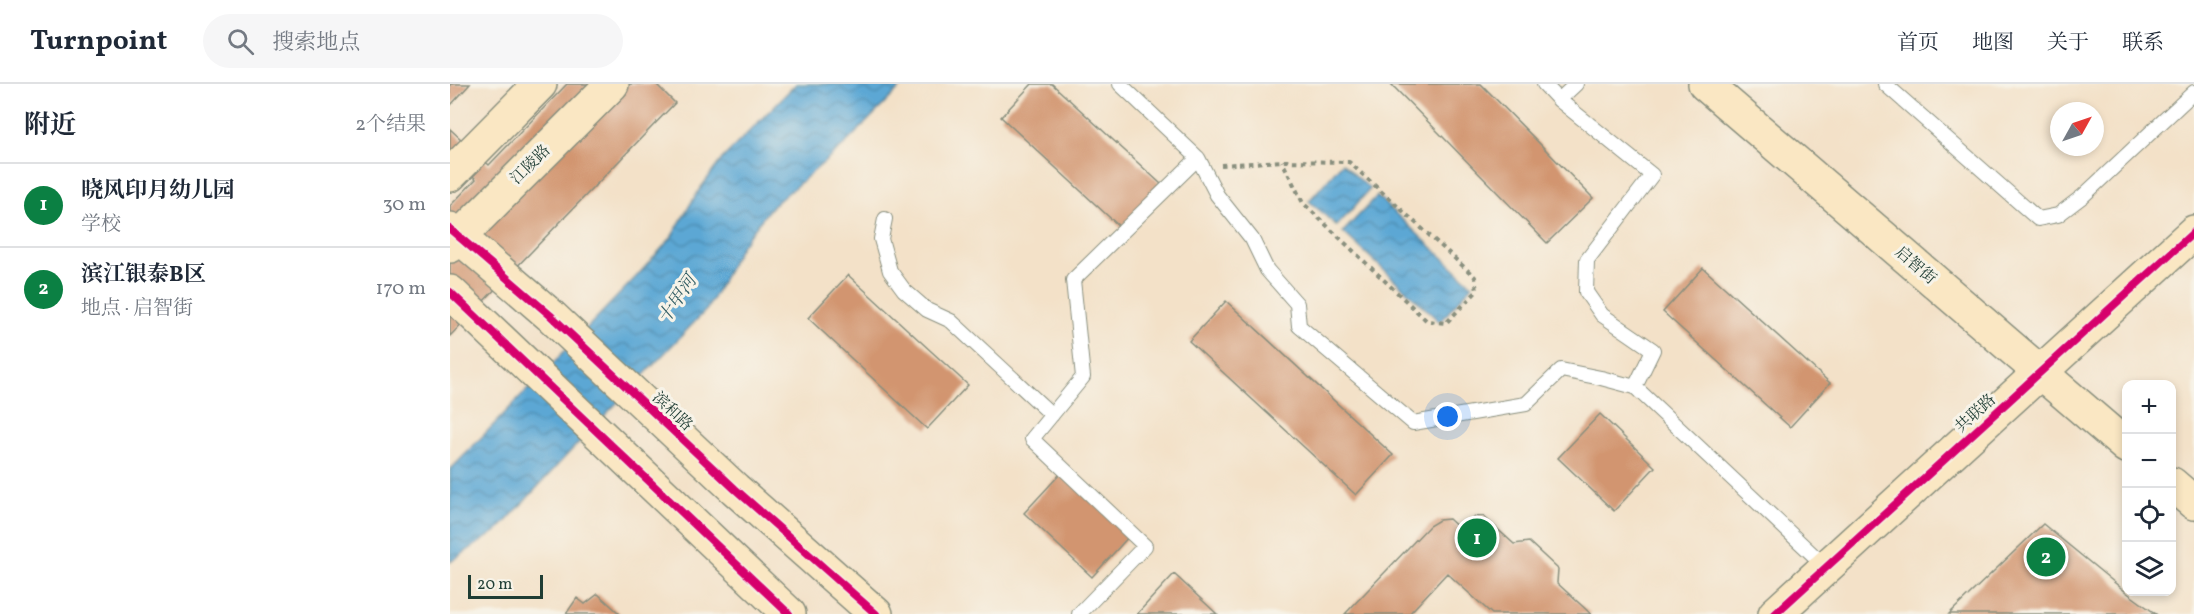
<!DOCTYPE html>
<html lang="zh">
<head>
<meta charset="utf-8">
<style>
	:root { --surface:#fff; --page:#f6f6f7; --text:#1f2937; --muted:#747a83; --line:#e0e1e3; --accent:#0b8043 }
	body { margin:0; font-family:Vollkorn,"Noto Serif SC",serif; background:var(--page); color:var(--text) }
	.controls { position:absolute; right:18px; bottom:18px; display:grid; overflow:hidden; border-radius:12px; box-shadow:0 3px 9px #0003 }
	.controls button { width:54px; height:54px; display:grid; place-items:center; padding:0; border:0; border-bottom:2px solid var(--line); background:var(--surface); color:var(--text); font:30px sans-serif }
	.compass { position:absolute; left:1600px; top:18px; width:54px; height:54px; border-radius:50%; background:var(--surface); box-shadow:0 3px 9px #0003; rotate:50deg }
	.scale { position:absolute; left:18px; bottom:15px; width:75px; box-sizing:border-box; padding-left:6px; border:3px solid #1f3d34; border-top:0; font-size:16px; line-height:21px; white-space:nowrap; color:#1f3d34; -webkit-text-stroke:4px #f7f3e8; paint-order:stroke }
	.you { position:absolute; left:998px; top:333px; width:21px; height:21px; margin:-15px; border:4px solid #fff; border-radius:50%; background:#1a73e8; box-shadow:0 0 0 9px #1a73e833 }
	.badge { display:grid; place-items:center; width:39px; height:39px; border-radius:50%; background:var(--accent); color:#fff; font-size:20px; font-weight:700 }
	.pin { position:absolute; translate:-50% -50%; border:3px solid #fff; box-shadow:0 2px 6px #0006 }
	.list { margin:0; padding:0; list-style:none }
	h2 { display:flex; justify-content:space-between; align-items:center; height:78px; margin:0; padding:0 24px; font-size:26px }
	h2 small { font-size:20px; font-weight:400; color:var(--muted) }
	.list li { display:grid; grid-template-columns:39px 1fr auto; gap:18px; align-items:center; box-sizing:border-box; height:84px; padding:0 24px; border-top:2px solid var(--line) }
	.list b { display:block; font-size:22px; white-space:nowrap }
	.list p { margin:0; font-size:20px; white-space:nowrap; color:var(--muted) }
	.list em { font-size:20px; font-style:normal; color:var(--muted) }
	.icon { flex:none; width:33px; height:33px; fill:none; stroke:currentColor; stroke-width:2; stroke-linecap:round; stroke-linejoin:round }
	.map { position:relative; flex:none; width:1744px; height:530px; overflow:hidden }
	header { display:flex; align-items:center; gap:36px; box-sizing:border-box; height:84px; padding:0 30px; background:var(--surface); border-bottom:2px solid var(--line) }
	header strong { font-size:28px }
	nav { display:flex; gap:33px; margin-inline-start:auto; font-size:21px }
	.search { width:420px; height:54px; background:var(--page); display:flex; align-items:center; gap:15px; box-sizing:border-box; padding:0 21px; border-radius:33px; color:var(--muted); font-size:22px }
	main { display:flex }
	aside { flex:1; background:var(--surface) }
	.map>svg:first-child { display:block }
	.water { fill:url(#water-waves); stroke:#3e7284; stroke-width:1.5 }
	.building { fill:#d2956f }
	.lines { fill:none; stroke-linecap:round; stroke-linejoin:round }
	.lane-casing { stroke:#898f7e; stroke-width:16 }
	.secondary-casing { stroke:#898f7e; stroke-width:36 }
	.path { stroke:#898f7e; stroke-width:4; stroke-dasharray:4.5 4.5; stroke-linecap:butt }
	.lane { stroke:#fff; stroke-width:14 }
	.secondary { stroke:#fae7c3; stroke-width:33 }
	.cycleway-casing { stroke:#f7f3e8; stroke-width:11 }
	.cycleway { stroke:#d6006c; stroke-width:8 }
	.labels { text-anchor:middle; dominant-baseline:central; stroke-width:6; stroke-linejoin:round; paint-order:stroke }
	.street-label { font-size:16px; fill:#1f3d34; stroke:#f7f3e8 }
	.water-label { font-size:18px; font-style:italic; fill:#315d64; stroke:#f7f3e8 }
</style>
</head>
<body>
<header>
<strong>Turnpoint</strong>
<div class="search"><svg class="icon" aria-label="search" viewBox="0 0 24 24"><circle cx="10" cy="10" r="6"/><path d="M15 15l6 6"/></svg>搜索地点</div>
<nav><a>首页</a><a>地图</a><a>关于</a><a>联系</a></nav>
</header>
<main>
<aside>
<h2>附近<small>2个结果</small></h2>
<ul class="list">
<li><span class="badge">1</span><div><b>晓风印月幼儿园</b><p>学校</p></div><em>30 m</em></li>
<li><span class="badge">2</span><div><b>滨江银泰B区</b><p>地点 · 启智街</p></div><em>170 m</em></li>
</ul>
</aside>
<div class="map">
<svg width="1744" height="530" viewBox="0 0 1744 530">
	<defs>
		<pattern id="water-waves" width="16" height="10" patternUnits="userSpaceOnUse" patternTransform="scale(1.5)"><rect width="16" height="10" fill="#5ca7d4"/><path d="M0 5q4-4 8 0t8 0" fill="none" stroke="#4b89ad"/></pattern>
	</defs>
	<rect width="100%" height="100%" fill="#f7f3e8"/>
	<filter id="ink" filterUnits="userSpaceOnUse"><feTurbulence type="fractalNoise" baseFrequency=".0167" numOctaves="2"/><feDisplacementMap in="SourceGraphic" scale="12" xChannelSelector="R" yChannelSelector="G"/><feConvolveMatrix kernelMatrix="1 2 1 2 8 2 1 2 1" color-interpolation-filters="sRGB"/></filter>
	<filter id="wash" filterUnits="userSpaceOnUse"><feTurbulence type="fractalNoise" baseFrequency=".008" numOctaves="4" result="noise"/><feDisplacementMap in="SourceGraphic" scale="24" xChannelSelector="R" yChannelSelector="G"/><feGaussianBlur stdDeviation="1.35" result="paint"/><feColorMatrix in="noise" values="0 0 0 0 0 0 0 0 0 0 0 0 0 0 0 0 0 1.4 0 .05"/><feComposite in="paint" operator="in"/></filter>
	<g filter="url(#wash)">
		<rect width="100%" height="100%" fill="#f3e1c8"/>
		<path class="water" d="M346,0H454L391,64L320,124L291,162L257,225L115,373L48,446L0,478V386L186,193L221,154L247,109L272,75Z
			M892,79L920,105L887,142L859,117Z
			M927,112L1022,201L990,238L893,148Z"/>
		<g id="blocks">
			<path class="building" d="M0,0H20L0,22Z
				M117,0H206L225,19L0,252V122L26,95L0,70V45L39,81Z
				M582,0H602L711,100L671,144L551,33Z
				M941,0H1031L1143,114L1097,159Z
				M1253,184L1380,299L1340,343L1213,228Z
				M398,191L518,301L477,345L358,234Z
				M776,217L943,371L906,411L739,257Z
				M1150,330L1205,383L1164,427L1108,374Z
				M612,388L680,451L642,493L574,429Z
				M1033,432L1064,460L1079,458L1108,485L1107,499L1141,530H1042L997,489L959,530H895L979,442L989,436L999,435L1012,447L1025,433Z
				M1593,440L1676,508L1706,530H1499Z
				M724,490L767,530H687Z
				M148,510L170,530H116L127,514L135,520Z"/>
		</g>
	</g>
	<g filter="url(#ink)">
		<use href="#blocks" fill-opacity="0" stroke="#898f7e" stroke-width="1.5"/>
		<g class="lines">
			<defs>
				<path id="lane" d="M1094,0L1109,16
					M1126,0L1109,16L1202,91L1137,176L1136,208L1152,231L1203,266L1185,303
					M1435,0L1588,135L1608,131L1633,112L1744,8
					M748,74L767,111L802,155L817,186L847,220L849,242L963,339L1076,320L1111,286L1151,294L1185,303L1376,483
					M435,135L431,155L440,187L454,206L477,226L501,237L602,331
					M629,530L695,462L582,355L633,293L623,196L748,74L670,0"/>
				<path id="secondary" d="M1255,0L1676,362
					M0,91L90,0
					M0,145L100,231L285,405L426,530
					M0,162L162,0
					M0,208L339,530
					M1722,400L1744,419
					M1325,530L1744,148"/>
			</defs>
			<use href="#lane" class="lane-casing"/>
			<use href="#secondary" class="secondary-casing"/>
			<path class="path" d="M771,81L832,77L899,78L1025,193L1027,207L996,239L977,237L853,119L832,77"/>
			<use href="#lane" class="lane"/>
			<use href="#secondary" class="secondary"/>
			<defs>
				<path id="cycleway" d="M0,145L100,231L285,405L426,530
					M0,208L339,530
					M1325,530L1744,148"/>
			</defs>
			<use href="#cycleway" class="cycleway-casing"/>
			<use href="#cycleway" class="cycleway"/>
		</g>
	</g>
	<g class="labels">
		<g class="street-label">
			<text transform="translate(81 81) rotate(-45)">江陵路</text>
			<text transform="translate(1465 182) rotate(41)">启智街</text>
			<text transform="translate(222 328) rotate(43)">滨和路</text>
			<text transform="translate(1526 330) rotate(-42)">共联路</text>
		</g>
		<g class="water-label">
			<text transform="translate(228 216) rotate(-56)">十甲河</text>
		</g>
	</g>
</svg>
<div class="controls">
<button>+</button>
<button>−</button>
<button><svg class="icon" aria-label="locate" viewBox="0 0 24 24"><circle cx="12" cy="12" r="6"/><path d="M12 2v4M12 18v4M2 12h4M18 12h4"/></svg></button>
<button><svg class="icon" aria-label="layers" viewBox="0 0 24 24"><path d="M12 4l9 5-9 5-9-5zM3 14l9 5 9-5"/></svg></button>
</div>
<svg class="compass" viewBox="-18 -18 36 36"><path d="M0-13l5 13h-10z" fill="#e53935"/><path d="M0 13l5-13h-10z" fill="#747a83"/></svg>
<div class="scale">20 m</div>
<div class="you"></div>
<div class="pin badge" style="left:1027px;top:454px">1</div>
<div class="pin badge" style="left:1596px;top:473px">2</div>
</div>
</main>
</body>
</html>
